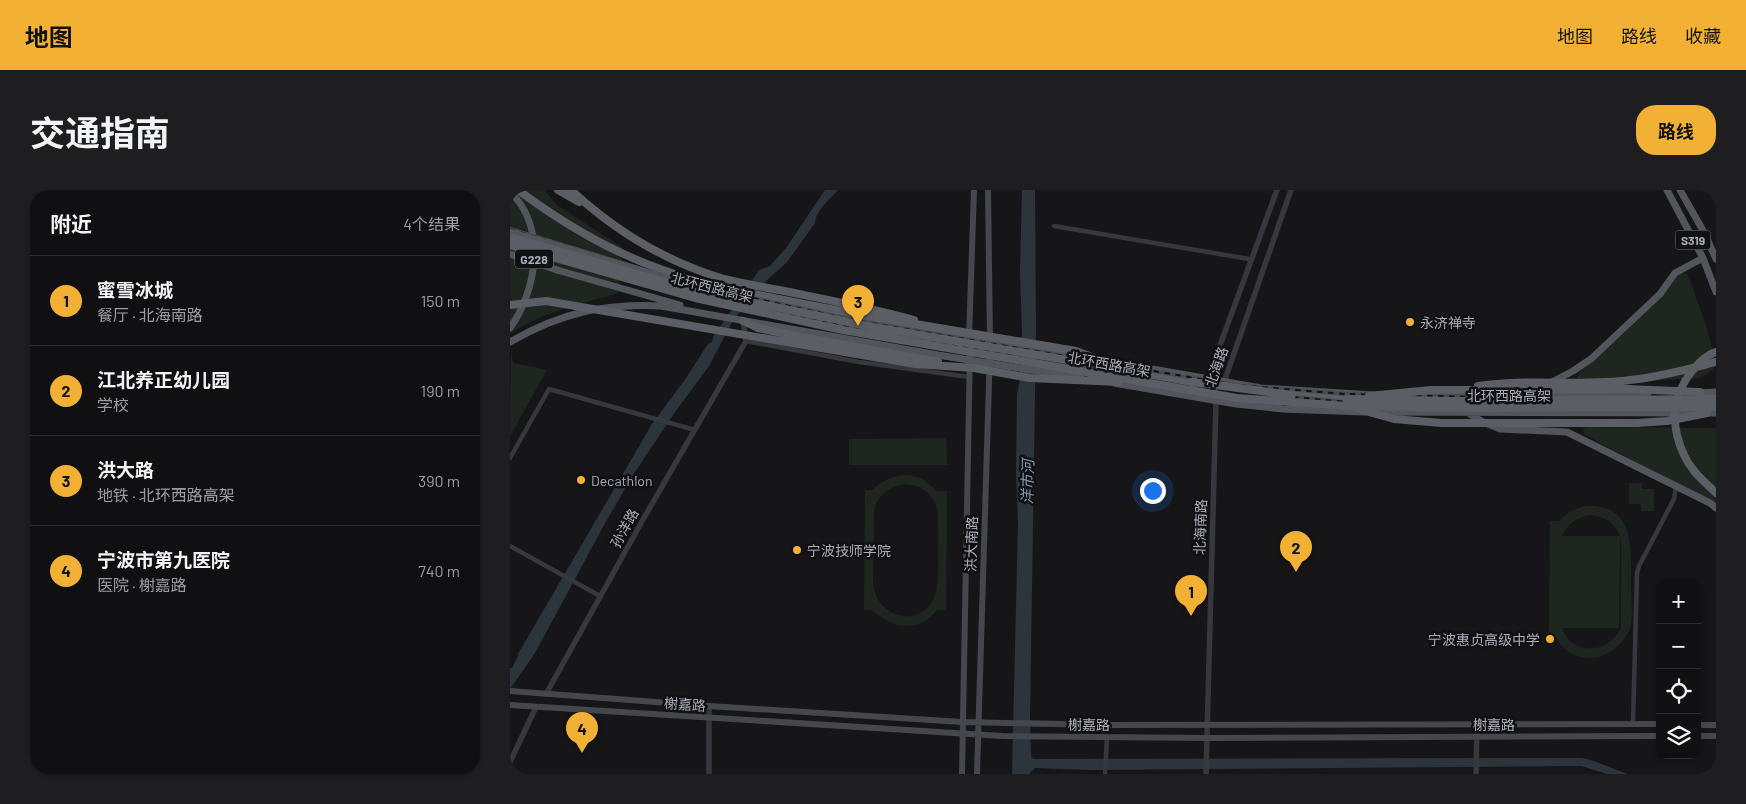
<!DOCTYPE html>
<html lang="zh">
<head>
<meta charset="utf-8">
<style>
	:root { --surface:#101012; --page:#1e1e20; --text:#f1f3f6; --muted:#9c9d9f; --line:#303032; --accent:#f2b134 }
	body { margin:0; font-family:Barlow,"Noto Sans SC",sans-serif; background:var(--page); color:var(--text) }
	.controls { position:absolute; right:15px; bottom:15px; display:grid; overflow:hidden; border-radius:10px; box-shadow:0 1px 4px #0004 }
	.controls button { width:45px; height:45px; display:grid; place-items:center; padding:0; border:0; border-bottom:1px solid var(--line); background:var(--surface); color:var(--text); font:25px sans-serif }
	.you { position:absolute; left:642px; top:300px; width:18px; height:18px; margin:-12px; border:4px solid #fff; border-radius:50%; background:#1a73e8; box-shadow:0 0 0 8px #1a73e833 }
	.badge { display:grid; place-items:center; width:32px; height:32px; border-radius:50%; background:var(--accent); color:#111; font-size:16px; font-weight:700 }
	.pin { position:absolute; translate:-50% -41px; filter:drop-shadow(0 1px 2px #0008) }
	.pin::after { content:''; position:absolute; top:26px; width:18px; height:15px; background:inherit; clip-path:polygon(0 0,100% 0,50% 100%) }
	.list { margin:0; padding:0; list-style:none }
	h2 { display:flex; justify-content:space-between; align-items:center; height:65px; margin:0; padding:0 20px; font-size:21px }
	h2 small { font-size:16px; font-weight:400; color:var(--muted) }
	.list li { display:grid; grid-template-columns:32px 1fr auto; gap:15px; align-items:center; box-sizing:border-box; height:90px; padding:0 20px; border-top:1px solid var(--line) }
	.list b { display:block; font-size:19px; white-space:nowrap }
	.list p { margin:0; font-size:16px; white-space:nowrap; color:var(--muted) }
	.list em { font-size:16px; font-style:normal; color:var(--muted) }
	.icon { flex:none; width:28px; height:28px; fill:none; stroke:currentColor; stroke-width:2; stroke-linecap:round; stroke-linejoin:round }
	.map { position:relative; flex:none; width:1206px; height:584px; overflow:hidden; border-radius:20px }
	header { display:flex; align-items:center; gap:30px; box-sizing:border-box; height:70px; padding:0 25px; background:var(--accent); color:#111 }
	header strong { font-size:24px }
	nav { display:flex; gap:28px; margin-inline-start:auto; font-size:18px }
	.intro { display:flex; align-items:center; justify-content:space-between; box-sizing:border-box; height:120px; padding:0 30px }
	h1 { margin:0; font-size:35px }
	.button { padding:12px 22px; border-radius:20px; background:var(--accent); color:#111; font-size:18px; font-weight:700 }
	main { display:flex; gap:30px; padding:0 30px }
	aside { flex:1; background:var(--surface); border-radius:20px; box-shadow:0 1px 4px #0004 }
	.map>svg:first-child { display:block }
	.green { fill:#1e261f; fill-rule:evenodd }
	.water { fill:#2c353c }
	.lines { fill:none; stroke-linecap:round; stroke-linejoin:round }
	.minor { stroke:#37383d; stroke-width:4.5 }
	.tertiary { stroke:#37383d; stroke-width:5.5 }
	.secondary { stroke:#45474d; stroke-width:6 }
	.primary { stroke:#53555c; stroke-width:7 }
	.trunk { stroke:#5b5e65; stroke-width:8 }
	.rail-casing { stroke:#4a4c52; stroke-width:4 }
	.rail { stroke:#111113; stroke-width:2; stroke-dasharray:5.5; stroke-linecap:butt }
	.primary-bridge { stroke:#53555c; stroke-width:7 }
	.trunk-bridge { stroke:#5b5e65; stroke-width:8 }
	.poi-dot { fill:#f2b134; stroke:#111113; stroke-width:2 }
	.labels { text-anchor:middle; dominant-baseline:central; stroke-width:5; stroke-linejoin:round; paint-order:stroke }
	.shield { fill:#111113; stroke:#7b7e86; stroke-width:1 }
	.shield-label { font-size:12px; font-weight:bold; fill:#a8adb8 }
	.street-label { font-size:14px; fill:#a8adb8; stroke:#111113 }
	.poi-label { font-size:14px; fill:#a8adb8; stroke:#111113; text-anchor:start }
	.water-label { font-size:15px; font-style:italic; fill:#7f9bb3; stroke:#111113 }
</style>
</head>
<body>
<header>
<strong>地图</strong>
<nav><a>地图</a><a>路线</a><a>收藏</a></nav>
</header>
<div class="intro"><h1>交通指南</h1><a class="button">路线</a></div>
<main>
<aside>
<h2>附近<small>4个结果</small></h2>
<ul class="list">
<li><span class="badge">1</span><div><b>蜜雪冰城</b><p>餐厅 · 北海南路</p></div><em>150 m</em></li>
<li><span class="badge">2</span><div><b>江北养正幼儿园</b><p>学校</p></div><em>190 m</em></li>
<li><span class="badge">3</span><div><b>洪大路</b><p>地铁 · 北环西路高架</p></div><em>390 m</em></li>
<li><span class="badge">4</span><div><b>宁波市第九医院</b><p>医院 · 榭嘉路</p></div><em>740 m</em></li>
</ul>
</aside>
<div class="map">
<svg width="1206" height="584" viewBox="0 0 1206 584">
	<rect width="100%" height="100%" fill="#161618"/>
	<path class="green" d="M0,0H34L47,15L113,58L108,103C72,114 31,122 0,144Z
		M1171,83L1177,84C1185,104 1206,158 1204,177C1202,183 1194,186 1189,188L1068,195L1067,188L1069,183C1097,160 1123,135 1149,109C1157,101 1162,89 1171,83Z
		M1,159L3,173L37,180L0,246Z
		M1078,237L1206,238V315L1075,245L1073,242L1074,238Z
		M436,248L437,275H339V249Z
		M399,285L413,289L427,301H437L436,420H427C408,444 382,438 362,420H354L355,300H363C373,289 385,285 399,285ZM396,294C414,296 426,306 428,325C427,344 431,390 425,405C412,440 367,429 363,394L364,319C369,303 380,296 396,294Z
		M1119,293H1132V299H1144V321H1131V314H1119Z
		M1074,316C1126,313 1121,358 1121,395C1121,409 1124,428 1119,441C1103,473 1060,480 1044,443H1039L1040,331H1049L1059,322ZM1080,325C1094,326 1105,333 1110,346H1052C1058,334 1067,327 1080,325ZM1110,346L1111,353V437C1100,464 1062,467 1052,438H1109Z"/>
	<path class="water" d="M315,0H328C320,9 306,20 305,33L277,72L245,101L221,134L199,176L163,225L123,285L94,335L25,463L0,499V478H2L8,466V464L142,234L176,188L198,154L202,152L203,147L249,80L260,76L276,58Z
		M512,0H525L526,143L520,526L521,566L523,569L1072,568L1084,571L1117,584H1097L1071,576L581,580L525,578L519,584H502L508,333L506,281L507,204L510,189L512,143L510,81Z"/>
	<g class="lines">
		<path class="minor" d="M544,36L739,69
			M236,151L349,172L459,187
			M0,268L39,199L185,240
			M0,356L90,406
			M1123,534L1127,383L1129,376L1164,309L1166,296
			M595,584L597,547"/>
		<path class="tertiary" d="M713,195L781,0
			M36,504L135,326L236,151L233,131
			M0,572L26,517
			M199,584V516
			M696,584L706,211L704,190L706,166L767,0
			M966,584L967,534"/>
		<path class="secondary" d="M478,0L480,150
			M459,148L464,0
			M0,501L199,516L452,532L596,535L1150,534
			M0,515L492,546L697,548L1150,546
			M1187,535H1206
			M1187,546H1206
			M452,584L460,158
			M467,584L480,160"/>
		<path class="primary" d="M1157,0L1193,68L1206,102
			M1170,0L1195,44L1206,69
			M0,2C37,36 27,101 0,138
			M47,80L170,115
			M187,95L276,116
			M286,118L433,145L578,168
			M0,152C50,123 94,113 151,116L428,165L571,188
			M596,171L751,198L863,205
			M604,193L726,214L773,219L854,222
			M1040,193L1063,181L1081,169L1150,104L1165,83L1193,68
			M1186,203L1206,202
			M886,206L953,207L1138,203
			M864,222L1206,223
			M960,224L971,231L990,239L1057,242L1200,313L1206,318"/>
		<path class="trunk" d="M8,0C51,32 101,62 153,80C192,94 234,102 274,110C328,121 381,130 435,139
			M48,0L69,12
			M61,0C104,40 157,72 214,89C234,94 254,97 274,101C318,110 361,118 404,130
			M233,131L248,138
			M621,181L682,192
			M1117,199L1190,202
			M782,205L837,209
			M1127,233L1157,231L1197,223"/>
		<defs>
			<path id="rail" d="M0,39L188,96L349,131L726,195L836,204L968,207
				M0,49L173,100
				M237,114L347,139L512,166
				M783,207L837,212L906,213"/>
		</defs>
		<use href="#rail" class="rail-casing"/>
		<use href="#rail" class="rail"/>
		<path class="primary-bridge" d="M0,42L150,86L187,95
			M0,64L47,80"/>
		<path class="trunk-bridge" d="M0,47L186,101L363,137L621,181
			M0,55L185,108L333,140L727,208L837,216L971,218L1206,217
			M0,115L36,111L405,174L464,178L520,188L609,192
			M248,138L291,147L428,172
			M435,139L566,161L601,174
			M1206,162C1196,165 1189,173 1182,181C1162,206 1160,235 1174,265C1181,281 1194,291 1206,303
			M682,192L782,205
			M968,196C1018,188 1070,197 1120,190C1149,187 1178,179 1206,172
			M859,206L921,200L1117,199
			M837,209L941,211L1206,209
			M848,219L884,229L931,233H1127"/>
	</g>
	<g class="poi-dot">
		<circle cx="900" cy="132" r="5"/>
		<circle cx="71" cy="290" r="5"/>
		<circle cx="287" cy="360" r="5"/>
		<circle cx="1040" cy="449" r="5"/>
	</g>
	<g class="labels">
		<g class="shield">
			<rect x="1165.5" y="40.5" width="35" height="19" rx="4"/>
			<rect x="5" y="59.5" width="38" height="19" rx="4"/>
		</g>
		<g class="shield-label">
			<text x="1183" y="50">S319</text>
			<text x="24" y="69">G228</text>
		</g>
		<g class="street-label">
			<text transform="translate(202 97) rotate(14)">北环西路高架</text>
			<text transform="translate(599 174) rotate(10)">北环西路高架</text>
			<text transform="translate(706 177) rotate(-70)">北海路</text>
			<text x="999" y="205">北环西路高架</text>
			<text transform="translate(690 337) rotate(-88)">北海南路</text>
			<text transform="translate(114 338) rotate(-61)">孙洋路</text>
			<text transform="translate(461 354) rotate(-88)">洪大南路</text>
			<text transform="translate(175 514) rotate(4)">榭嘉路</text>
			<text x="579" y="534">榭嘉路</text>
			<text x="984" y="534">榭嘉路</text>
		</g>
		<g class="poi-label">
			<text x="910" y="132">永济禅寺</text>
			<text x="81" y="290">Decathlon</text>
			<text x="297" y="360">宁波技师学院</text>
			<text x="1030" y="449" text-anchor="end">宁波惠贞高级中学</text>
		</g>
		<g class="water-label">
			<text transform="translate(517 292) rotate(-89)">洋市河</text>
		</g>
	</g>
</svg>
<div class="controls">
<button>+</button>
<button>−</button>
<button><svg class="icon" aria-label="locate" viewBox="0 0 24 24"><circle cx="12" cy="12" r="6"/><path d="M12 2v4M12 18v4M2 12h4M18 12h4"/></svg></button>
<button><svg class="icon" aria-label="layers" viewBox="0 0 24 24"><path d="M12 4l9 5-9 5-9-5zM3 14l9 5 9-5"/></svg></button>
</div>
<div class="you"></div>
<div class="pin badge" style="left:681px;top:426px">1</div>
<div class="pin badge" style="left:786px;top:382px">2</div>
<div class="pin badge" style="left:348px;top:136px">3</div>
<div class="pin badge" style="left:72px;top:563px">4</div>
</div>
</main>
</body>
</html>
